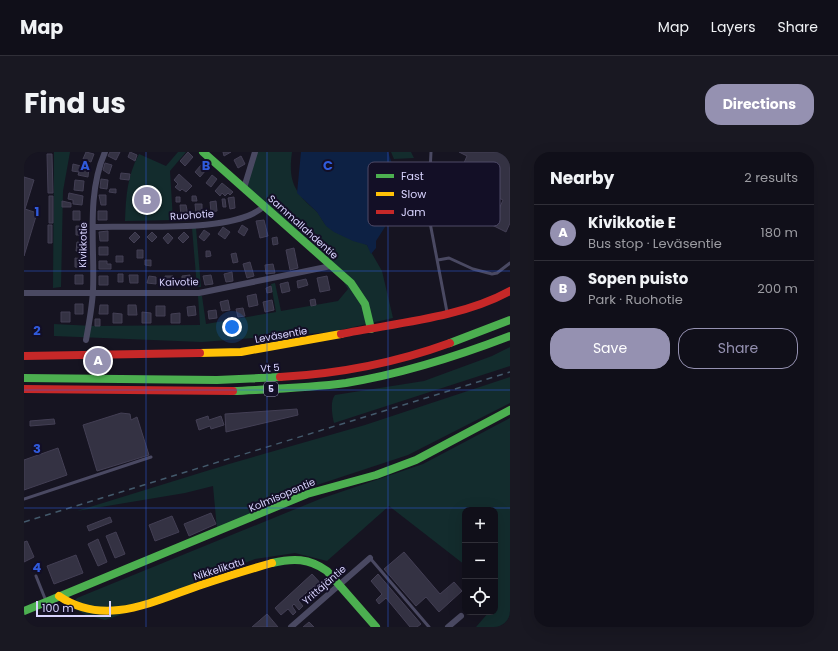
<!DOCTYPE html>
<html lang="en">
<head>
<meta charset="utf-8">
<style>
	:root { --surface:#100f19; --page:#191822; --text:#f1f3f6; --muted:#9c9ca2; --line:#302f38; --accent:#9591b1 }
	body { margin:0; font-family:Poppins,sans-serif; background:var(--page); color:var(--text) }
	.controls { position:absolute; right:12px; bottom:12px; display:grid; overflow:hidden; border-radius:8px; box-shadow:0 4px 16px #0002 }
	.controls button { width:36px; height:36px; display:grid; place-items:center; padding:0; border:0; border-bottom:1px solid var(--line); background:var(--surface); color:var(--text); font:20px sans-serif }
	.scale { position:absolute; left:12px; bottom:10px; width:75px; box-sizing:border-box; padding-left:4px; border:2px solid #d9d4ff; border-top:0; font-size:11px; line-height:14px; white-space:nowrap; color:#d9d4ff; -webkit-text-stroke:3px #130f26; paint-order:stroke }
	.you { position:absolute; left:208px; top:175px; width:14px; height:14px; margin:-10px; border:3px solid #fff; border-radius:50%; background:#1a73e8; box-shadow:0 0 0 6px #1a73e833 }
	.badge { display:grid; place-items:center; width:26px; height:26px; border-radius:50%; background:var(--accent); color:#fff; font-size:13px; font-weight:700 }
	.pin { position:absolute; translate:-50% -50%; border:2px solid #fff; box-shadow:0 1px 4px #0006 }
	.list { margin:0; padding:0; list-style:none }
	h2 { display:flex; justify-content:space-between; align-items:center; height:52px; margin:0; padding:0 16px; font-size:17px }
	h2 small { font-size:13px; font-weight:400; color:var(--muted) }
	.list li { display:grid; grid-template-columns:26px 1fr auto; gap:12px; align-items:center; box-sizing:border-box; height:56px; padding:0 16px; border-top:1px solid var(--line) }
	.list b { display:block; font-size:15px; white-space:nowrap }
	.list p { margin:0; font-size:13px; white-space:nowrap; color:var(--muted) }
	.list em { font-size:13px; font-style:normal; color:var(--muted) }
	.actions { display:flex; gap:8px; padding:12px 16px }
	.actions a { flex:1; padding:9px 0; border:1px solid var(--accent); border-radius:16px; text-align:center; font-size:14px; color:var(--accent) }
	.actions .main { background:var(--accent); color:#fff }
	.icon { flex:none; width:22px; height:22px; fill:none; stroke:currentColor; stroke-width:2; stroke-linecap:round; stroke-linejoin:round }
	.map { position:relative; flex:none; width:486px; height:475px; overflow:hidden; border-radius:16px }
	header { display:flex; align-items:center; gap:24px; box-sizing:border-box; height:56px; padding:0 20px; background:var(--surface); border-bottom:1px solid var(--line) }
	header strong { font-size:19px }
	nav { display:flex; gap:22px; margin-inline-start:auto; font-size:14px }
	.intro { display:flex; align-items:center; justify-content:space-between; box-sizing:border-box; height:96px; padding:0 24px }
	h1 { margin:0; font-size:28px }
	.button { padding:10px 18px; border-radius:16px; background:var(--accent); color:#fff; font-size:14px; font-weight:700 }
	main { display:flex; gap:24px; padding:0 24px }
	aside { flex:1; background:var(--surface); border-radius:16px; box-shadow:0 4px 16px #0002 }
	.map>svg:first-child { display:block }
	.green { fill:#132c2d }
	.water { fill:#0d2144 }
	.building { fill:#343243; stroke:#433f54 }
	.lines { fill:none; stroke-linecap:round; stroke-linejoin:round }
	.lane { stroke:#4a4962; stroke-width:3 }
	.street { stroke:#4a4962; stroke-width:6 }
	.fast { stroke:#4caf50; stroke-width:8 }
	.slow { stroke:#ffc107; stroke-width:8 }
	.jam { stroke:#c62828; stroke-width:8 }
	.rail { stroke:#43596b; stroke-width:1.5; stroke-dasharray:6 5; stroke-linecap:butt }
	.grid { fill:none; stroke:#305bdc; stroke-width:1; stroke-opacity:0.55 }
	.labels { text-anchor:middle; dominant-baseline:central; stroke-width:4; stroke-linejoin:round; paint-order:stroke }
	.shield { fill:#130f26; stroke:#9e99be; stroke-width:1 }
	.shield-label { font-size:9px; font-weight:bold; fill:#d9d4ff }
	.street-label { font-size:10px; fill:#d9d4ff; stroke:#130f26 }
	.key { fill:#130f26; stroke:#4e4a67; stroke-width:1 }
	.key-label { font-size:11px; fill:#d9d4ff }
	.grid-label { font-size:13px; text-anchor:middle; font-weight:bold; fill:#305bdc; stroke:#130f26; stroke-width:4; stroke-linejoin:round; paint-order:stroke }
</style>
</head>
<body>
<header>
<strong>Map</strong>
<nav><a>Map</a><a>Layers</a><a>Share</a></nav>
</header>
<div class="intro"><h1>Find us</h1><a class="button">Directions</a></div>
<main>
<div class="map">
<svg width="486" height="475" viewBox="0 0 486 475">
	<rect width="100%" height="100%" fill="#161421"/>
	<path class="green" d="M30,0H46L39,39L37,135L29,136Z
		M154,0H162L146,19L149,68L101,69C102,45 103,24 115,2L142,14Z
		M233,0H268C264,29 270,40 291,58C296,62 298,69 302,73C313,84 330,87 343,93L358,119L369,166L308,180L178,190L30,184V172L69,174L176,173L174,144H178L182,172L252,160L247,132L251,131L257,159L314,149L324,137L308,111L221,35Z
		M367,0H387L390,6L370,7Z
		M168,76H172L177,135H173Z
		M486,195V214L310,271C308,263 306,249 311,243L400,229L468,204Z
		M486,225V251L384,303L293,333L193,377L189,334L161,341L53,359L205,312L341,273Z
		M486,266V475H452L465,460H471V358H441V413L365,354L303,409L271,401L231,407L179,427L111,458L81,468L62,463L49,456L48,452L53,446L296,347L399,312Z"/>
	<path class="water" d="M277,0H364L371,20L364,19L363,30H371L361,75L352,89V96L347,102L343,93L329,89L310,80L302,74L293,60L273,41Z"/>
	<path class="building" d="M62,0L70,2L67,10L59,7Z
		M86,0H96L92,8L84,4Z
		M106,0L113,3L111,9L104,5Z
		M164,0L169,5L161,14L156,9Z
		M199,0H207L200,4Z
		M435,0H486V71L482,80L468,73L479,48L466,42L455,67L442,61L439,68L419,59L443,4Z
		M23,2H28L29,41H24Z
		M217,4L221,12L214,16L210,8Z
		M81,11L88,13L85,22L79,18Z
		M49,12L65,16L64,25L54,23L55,20L48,19Z
		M177,13L182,18L176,25L171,20Z
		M97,21L106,22L105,28L96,27Z
		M155,22L168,34L162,40L158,37L156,39L151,35L154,32L150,28Z
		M188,23L193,27L187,35L182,31Z
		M0,25L10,28L1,57L13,61L0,104Z
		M77,27L84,28L83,37L76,36Z
		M51,28L60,29L59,39L50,38Z
		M198,31L209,40L206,43L204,41L201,44L198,41L196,44L191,39Z
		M86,37H92V41L85,40Z
		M45,41L59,44L58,53L49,52V48L44,47Z
		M75,43H82V53H77Z
		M25,44H29V71H25Z
		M168,44H172L173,49H168Z
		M152,45H156V50H152Z
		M210,45L211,56L206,57L204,46Z
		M198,47H201L202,55H199Z
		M38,49L47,51V55H38Z
		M192,49L193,59L187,60L186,50Z
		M171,52H178V61L172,62Z
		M156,53H162L164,63L157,64Z
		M49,59H56V68H49Z
		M74,59H83V68H74Z
		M240,68L244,84L236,86L232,69Z
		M24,73H28V91H24Z
		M218,73L224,77L220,84L214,80Z
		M52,74H60V83H52Z
		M199,75L206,80L201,87L194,82Z
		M180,78L186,82L180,89L175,85Z
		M84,79V89H76L75,80Z
		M111,80L116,85L110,91L105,86Z
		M128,80L133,85L128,90L123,85Z
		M160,80L165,85L159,91L154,86Z
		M144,81L149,86L144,92L139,86Z
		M253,85L254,92L249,93L248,86Z
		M53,90L60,91V99H52Z
		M75,95H84V103H75Z
		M270,96L274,116L266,118L262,98Z
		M113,98H119V106H113Z
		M182,99H186L187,104L182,105Z
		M212,101L214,110L209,111L207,102Z
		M92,104H99V110H92Z
		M51,106L60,107V116L51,115Z
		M121,108H127V114L121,113Z
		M75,109H83V112H87V117H75Z
		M226,110L230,124L223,126L219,112Z
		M249,112L251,121L242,122L241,113Z
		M208,120L209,129L202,130L200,122Z
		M94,122H99V130H94Z
		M51,123H59V132H51Z
		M105,123H114V131H106Z
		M166,123L167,130L158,131V124Z
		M187,123L189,132L181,133L179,124Z
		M75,124H84V133H75Z
		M125,124L132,125V132L123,131Z
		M141,124H149V131H141Z
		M303,124L306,138L296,140L293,126Z
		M282,127L284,133L274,136L273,129Z
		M264,130L266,139L258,141L256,132Z
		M247,134L248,140L243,141L242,136Z
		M232,142L234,153L225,155L223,144Z
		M291,147L292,153L287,154L286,148Z
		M204,148L206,158L198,159L196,150Z
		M248,148L250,158L241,160L239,150Z
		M51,152H59V162H51Z
		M76,153H84V162H75Z
		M104,153H112L113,163H104Z
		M132,154H141V164H132Z
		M171,154L172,163L164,164L163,155Z
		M219,156L221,164L214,165L212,157Z
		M192,158L193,166L185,167L184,159Z
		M37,160H46V170H37Z
		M118,160L127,161V171H118Z
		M89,161L98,162V171H89Z
		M156,161V171H147V162Z
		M71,167H76V174H71Z
		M273,257L274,263L202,280L201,262Z
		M97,261L106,262L107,268L113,265L125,303L73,319L59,273Z
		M184,264L185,268L197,264L200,273L187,277L186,274L175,278L172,268Z
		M30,267L31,272L6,274V269Z
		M34,296L43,323L0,338V308Z
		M187,361L192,372L165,384L160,372Z
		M148,364L155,380L131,389L125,373Z
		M86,365L88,370L65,379L63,374Z
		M92,380L101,402L91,406L82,384Z
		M74,387L83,410L74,414L64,392Z
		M3,389L10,405L0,410V390Z
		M380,400L416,442L430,430L438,439L415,460L402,445L392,454L360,417Z
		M52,403L59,421L30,432L23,414Z
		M288,422L301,436L295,440L290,434L274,448L279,454L275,458L270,452L268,454L272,460L269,463L264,457L257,463L251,456Z
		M354,422L397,472L393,475H386L362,446L355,452L352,448L358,442L347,429Z
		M243,462L254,475H228Z
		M285,470L290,475H279Z"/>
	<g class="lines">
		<path class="lane" d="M407,0L404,60L423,160
			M414,108L425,106L449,117L468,122L473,121L486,111
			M0,347L127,305
			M346,406L405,475
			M12,424L22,449"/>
		<path class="street" d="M220,36L231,0
			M70,75C108,73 213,82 240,54
			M0,141H175L307,114
			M62,188C65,172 68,155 69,139C71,94 62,43 81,0
			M267,475L346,406
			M424,475L437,464"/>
		<path class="fast" d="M179,0L327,131L341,152L347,177
			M426,191L486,168
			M0,226L193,228L256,225
			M209,239C247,237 285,236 322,231C377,222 434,204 486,184
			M248,411C269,406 285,406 303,419L352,475
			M0,459L283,342L352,323L392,308L486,258"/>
		<path class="slow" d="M176,201L217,200L317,182
			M35,444C80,475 128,450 174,434C198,426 223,418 248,411"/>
		<path class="jam" d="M317,182C371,171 437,166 486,139
			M0,204L176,201
			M256,225C314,222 371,211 426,191
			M0,237L209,239"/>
		<path class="rail" d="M0,370L486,220"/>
	</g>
	<path class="grid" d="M122,0V475M243,0V475M364,0V475M0,119H486M0,238H486M0,356H486"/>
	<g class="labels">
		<rect class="shield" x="240" y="230" width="14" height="14" rx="3"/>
		<g class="shield-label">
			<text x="247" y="237">5</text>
		</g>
		<g class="street-label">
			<text transform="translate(168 63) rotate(-4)">Ruohotie</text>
			<text transform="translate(279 75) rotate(42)">Sammallahdentie</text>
			<text transform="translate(59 93) rotate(-89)">Kivikkotie</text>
			<text transform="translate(155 130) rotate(-1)">Kaivotie</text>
			<text transform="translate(257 183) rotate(-10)">Leväsentie</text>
			<text transform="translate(246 216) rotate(-3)">Vt 5</text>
			<text transform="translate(258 343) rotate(-23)">Kolmisopentie</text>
			<text transform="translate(195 417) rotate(-18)">Nikkelikatu</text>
			<text transform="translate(300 433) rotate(-41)">Yrittäjäntie</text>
		</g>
	</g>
	<rect x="344" y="10" width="132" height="64" rx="6" class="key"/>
	<rect x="352" y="22" width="18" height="4" fill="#4caf50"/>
	<rect x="352" y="40" width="18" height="4" fill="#ffc107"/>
	<rect x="352" y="58" width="18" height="4" fill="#c62828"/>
	<g class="key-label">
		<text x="377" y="28">Fast</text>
		<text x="377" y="46">Slow</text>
		<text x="377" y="64">Jam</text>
	</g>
	<g class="grid-label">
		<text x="61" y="18">A</text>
		<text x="182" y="18">B</text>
		<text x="304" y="18">C</text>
		<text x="13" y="64">1</text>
		<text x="13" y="183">2</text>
		<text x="13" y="301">3</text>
		<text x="13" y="420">4</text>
	</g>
</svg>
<div class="controls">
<button>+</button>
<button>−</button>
<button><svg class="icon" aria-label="locate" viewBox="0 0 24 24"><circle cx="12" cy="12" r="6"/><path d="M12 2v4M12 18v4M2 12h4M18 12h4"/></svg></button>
</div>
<div class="scale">100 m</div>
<div class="you"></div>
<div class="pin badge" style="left:74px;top:209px">A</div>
<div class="pin badge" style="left:123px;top:48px">B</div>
</div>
<aside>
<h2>Nearby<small>2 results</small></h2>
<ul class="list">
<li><span class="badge">A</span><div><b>Kivikkotie E</b><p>Bus stop · Leväsentie</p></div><em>180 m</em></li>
<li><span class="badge">B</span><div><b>Sopen puisto</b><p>Park · Ruohotie</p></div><em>200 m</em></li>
</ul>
<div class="actions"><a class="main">Save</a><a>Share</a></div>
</aside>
</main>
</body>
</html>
